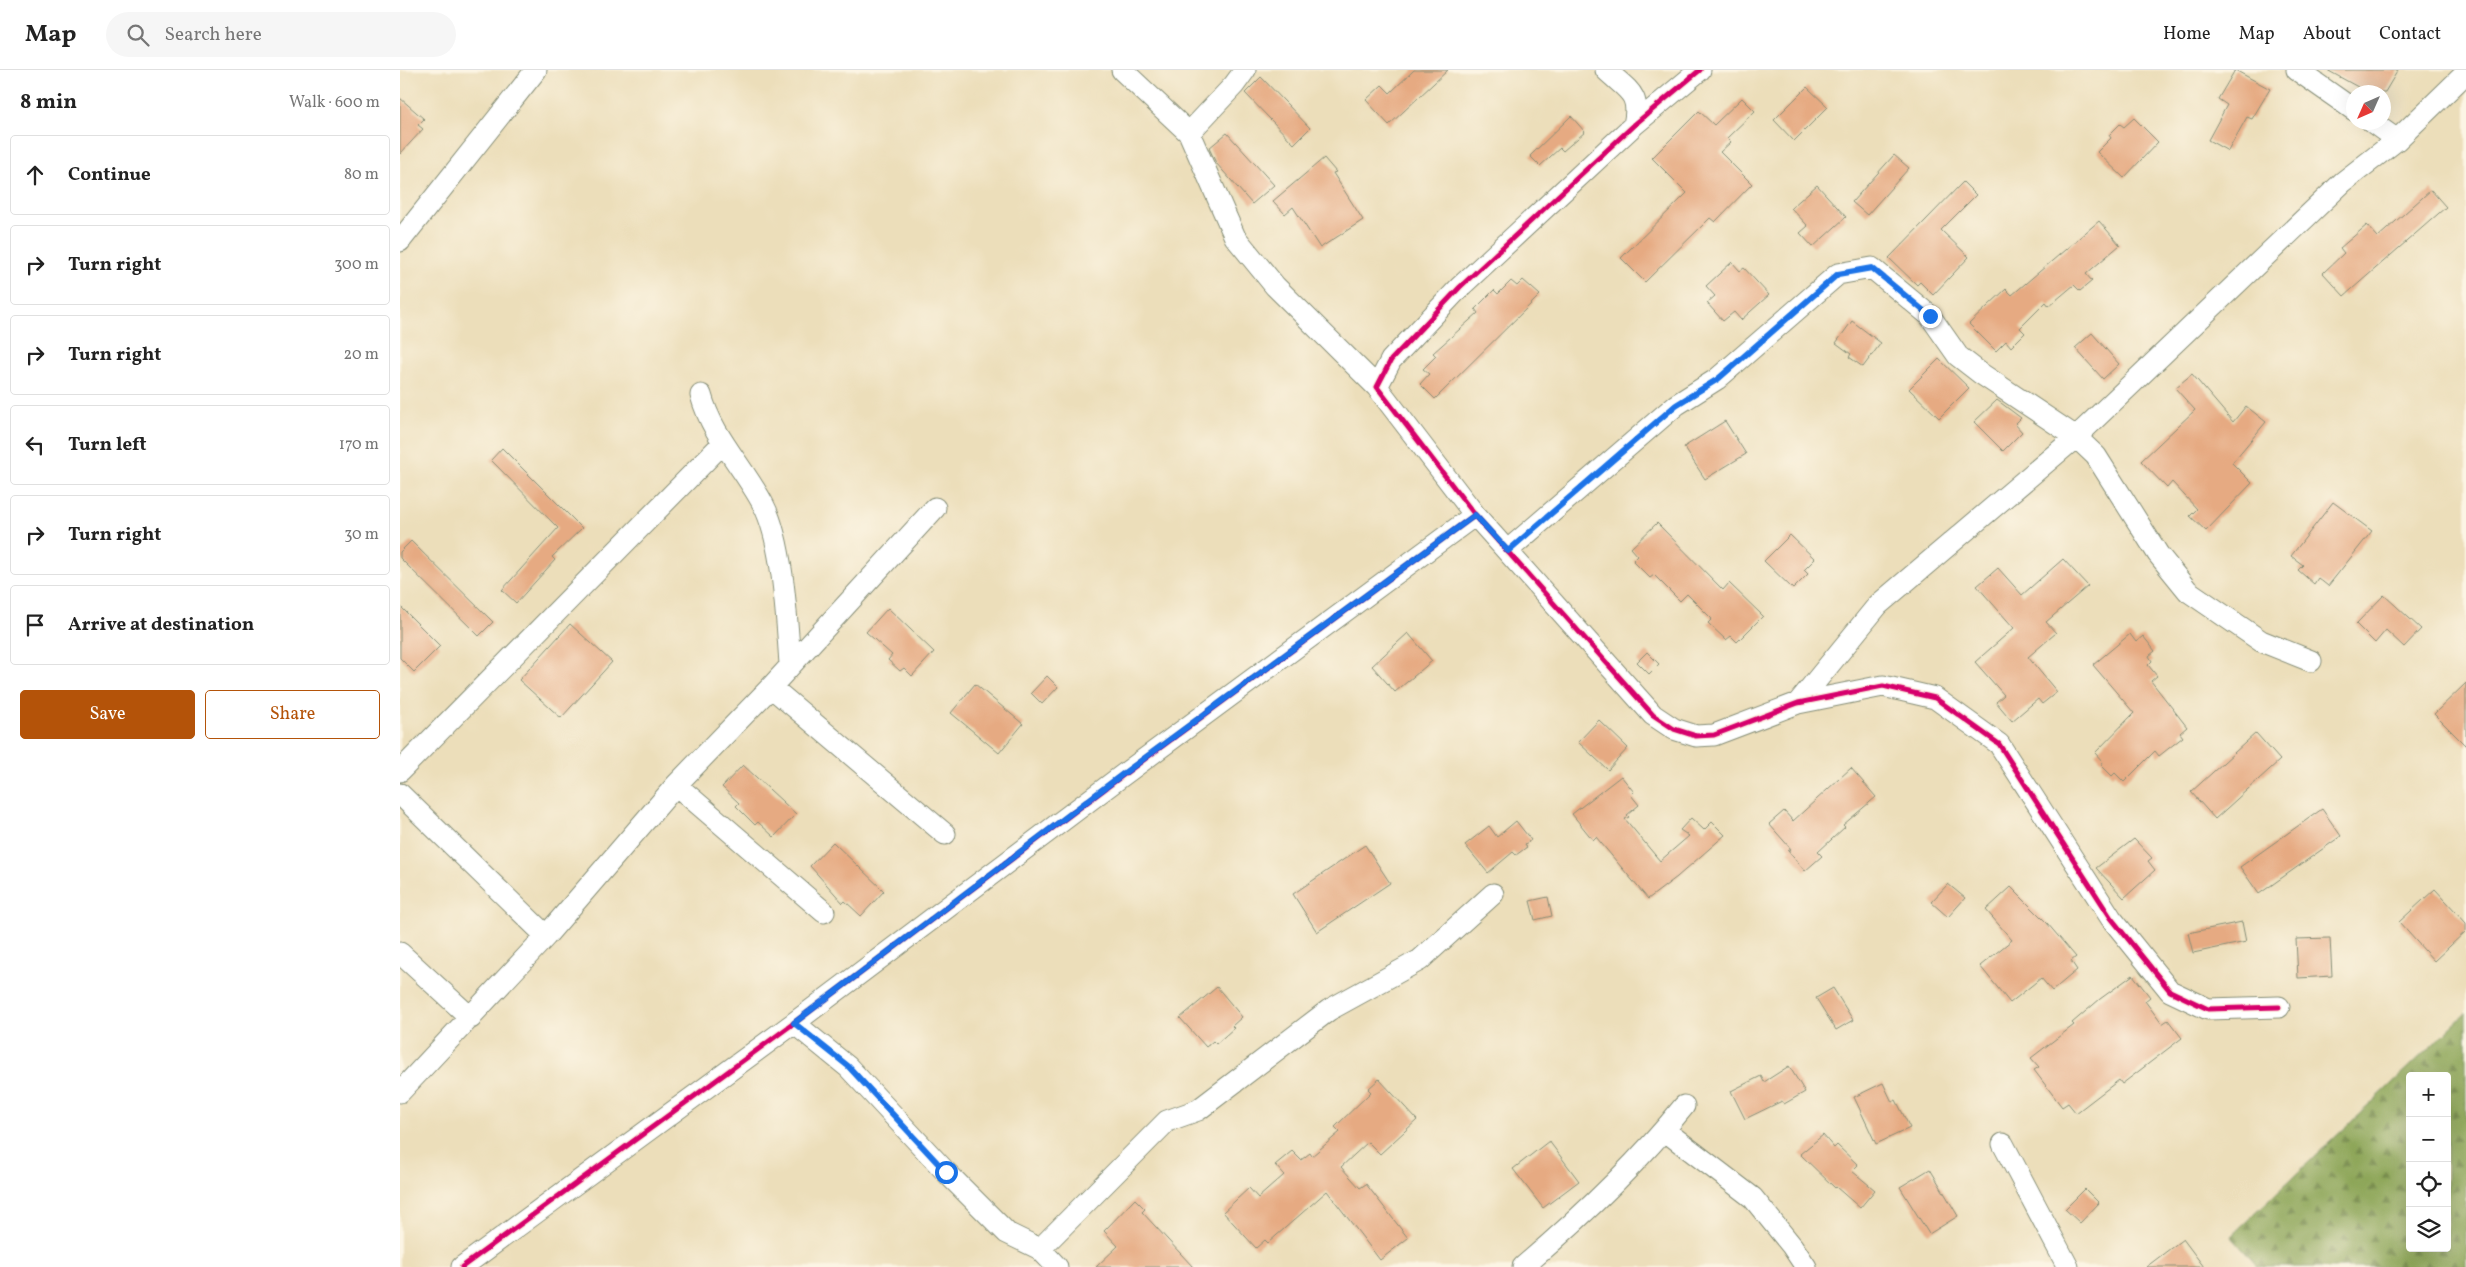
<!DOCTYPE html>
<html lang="en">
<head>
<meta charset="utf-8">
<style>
	:root { --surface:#fff; --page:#f6f6f6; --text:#222; --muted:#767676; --line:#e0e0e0; --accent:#b45309 }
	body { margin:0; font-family:Vollkorn,serif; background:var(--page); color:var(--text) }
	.controls { position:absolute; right:15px; bottom:15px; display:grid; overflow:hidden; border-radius:5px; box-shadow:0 5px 20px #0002 }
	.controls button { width:45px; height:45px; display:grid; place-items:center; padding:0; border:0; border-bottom:1px solid var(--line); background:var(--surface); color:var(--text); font:25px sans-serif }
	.compass { position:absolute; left:1946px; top:15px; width:45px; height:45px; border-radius:50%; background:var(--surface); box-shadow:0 5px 20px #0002; rotate:225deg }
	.stop { position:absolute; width:15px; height:15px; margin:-11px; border:4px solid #1a73e8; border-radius:50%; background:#fff }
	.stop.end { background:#1a73e8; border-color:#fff; box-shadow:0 1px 5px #0008 }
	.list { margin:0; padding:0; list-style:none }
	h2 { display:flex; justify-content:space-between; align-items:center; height:65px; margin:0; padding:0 20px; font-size:21px }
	h2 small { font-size:16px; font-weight:400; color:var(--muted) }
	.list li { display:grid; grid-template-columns:32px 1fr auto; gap:15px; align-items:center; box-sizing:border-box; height:80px; margin:0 10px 10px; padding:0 10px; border:1px solid var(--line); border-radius:5px }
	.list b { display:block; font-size:19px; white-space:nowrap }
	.list em { font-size:16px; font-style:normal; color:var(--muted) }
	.actions { display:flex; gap:10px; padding:15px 20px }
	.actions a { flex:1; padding:11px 0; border:1px solid var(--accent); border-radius:5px; text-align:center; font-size:18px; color:var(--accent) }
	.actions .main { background:var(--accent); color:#fff }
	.icon { flex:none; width:28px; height:28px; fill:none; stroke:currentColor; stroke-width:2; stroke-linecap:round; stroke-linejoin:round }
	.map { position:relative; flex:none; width:2066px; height:1197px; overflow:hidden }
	header { display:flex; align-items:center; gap:30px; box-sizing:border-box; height:70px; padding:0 25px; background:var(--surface); border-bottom:1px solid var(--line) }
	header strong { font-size:24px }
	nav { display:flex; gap:28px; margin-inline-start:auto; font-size:18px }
	.search { width:350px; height:45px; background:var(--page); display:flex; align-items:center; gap:12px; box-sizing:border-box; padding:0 18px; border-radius:28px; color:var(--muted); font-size:19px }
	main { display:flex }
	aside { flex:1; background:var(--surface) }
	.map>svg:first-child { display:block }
	.forest { fill:url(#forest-firs); stroke:#567246; fill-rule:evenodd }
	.building { fill:#e6aa82 }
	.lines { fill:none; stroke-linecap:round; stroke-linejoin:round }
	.minor-casing { stroke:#868e77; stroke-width:23 }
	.minor { stroke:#fff; stroke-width:21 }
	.cycleway-casing { stroke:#fcf5e5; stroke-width:8 }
	.cycleway { stroke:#d6006c; stroke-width:5 }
	.route { stroke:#1a73e8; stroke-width:6 }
</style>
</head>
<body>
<header>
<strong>Map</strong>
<div class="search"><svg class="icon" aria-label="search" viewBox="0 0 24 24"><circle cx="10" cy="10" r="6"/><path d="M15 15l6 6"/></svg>Search here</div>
<nav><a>Home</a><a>Map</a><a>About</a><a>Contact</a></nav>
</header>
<main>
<aside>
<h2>8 min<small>Walk · 600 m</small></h2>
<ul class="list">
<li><svg class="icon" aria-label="ahead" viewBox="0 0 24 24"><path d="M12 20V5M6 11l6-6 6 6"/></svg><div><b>Continue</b></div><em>80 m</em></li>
<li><svg class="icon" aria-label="right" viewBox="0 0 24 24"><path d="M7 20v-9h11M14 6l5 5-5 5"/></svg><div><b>Turn right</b></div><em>300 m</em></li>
<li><svg class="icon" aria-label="right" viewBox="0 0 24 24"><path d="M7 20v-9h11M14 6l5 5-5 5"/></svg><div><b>Turn right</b></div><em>20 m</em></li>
<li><svg class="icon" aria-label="left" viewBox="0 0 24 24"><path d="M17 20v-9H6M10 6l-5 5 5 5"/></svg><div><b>Turn left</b></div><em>170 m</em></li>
<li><svg class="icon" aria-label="right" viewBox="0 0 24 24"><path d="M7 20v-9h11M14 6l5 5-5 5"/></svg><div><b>Turn right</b></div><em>30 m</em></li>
<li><svg class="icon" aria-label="arrive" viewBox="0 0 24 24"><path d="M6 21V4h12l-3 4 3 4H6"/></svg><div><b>Arrive at destination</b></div></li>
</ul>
<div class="actions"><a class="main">Save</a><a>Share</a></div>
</aside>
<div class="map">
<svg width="2066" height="1197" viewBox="0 0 2066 1197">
	<defs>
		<pattern id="forest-firs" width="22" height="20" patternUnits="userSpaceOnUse" patternTransform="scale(1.25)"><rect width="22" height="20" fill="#8da658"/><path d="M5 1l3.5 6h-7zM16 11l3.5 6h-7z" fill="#73884a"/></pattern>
	</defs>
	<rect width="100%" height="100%" fill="#fcf5e5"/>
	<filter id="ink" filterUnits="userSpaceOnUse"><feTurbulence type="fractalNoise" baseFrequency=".02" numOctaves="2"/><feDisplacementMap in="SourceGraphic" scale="10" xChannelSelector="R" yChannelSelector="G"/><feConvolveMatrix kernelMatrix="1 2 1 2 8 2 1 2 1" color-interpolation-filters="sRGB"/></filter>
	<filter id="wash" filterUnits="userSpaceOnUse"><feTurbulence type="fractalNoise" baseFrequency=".0096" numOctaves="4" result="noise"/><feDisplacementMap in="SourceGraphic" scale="20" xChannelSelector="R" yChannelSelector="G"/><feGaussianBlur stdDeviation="1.12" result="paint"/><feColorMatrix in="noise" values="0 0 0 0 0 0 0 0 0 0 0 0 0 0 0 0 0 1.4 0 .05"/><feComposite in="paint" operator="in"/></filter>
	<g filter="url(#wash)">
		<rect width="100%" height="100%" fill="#ecdeba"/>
		<path class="forest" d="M2066,943V1197H1858L1831,1166ZM2010,1006H2047V1178H2010Z"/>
		<g id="blocks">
			<path class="building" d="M1014,0H1048L989,55L966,30L982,15L990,23Z
				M1835,0L1870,19L1852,49L1847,47L1828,81L1808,70L1827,35L1818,29Z
				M1927,0H1998L1985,22H1967Z
				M861,7L910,58L894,74L845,23Z
				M1407,17L1428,37L1394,71L1374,50Z
				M0,28L24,49L18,55L23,59L0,84Z
				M1342,28L1355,41L1327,68L1331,72L1320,82L1352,114L1315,152L1310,148L1245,212L1221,188L1287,123L1252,88L1299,41L1314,55Z
				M1171,46L1185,62L1163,81L1160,78L1140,96L1130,86Z
				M1734,48L1758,72L1724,108L1697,82L1711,68L1709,65L1720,54L1724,57Z
				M827,63L874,115L852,134L816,93L809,78Z
				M1494,85L1509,98L1467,145L1452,132Z
				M924,88L936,102L933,103L963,150L920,178L893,137L885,144L873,131Z
				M1563,112L1576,125L1541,160L1569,187L1533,225L1520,212L1517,215L1489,188Z
				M1417,115L1446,147L1413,177L1400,163L1408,156L1391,138Z
				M2031,120L2046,137L1944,226L1923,203L1944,183L1940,178L1967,155L1978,167Z
				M1699,151L1720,175L1686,204L1692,211L1680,221L1674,215L1649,236L1646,232L1620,258L1625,263L1611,277L1606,271L1596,281L1569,254L1606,219L1612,225Z
				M1332,192L1340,201L1344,198L1369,225L1341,250L1334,242L1323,251L1307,233L1315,226L1306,216Z
				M1123,210L1140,225L1035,329L1020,314L1029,304L1023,299L1036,286L1033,283L1078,243L1075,239L1094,220L1098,224L1111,211L1117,216Z
				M1452,251L1481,273L1463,297L1449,287L1451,284L1436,273Z
				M1692,263L1719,294L1703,309L1675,278Z
				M1539,289L1569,318L1539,348L1509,319Z
				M1792,304L1833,352L1846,336L1866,352L1832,393L1852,413L1806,461L1790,446L1797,439L1772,412L1767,418L1741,391L1795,340L1775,318Z
				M1597,330L1621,348L1615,354L1622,362L1603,381L1574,352Z
				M1325,351L1346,384L1305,409L1284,377Z
				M102,378L182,458L152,487L155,490L116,533L102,520L158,458L91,390Z
				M1933,432L1972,461L1928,516L1918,508L1914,514L1898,500L1903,495L1891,486Z
				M1257,453L1323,520L1329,513L1363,546L1337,572L1331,566L1326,570L1308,553L1312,549L1287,524L1280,531L1254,505L1250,508L1233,491L1238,486L1231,478Z
				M1390,465L1415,489L1404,500L1408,504L1393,519L1364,491Z
				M11,471L93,552L79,566L0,488V482Z
				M1663,489L1688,516L1646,552L1656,563L1628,587L1657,622L1642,634L1638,629L1612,651L1596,632L1604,625L1575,592L1614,558L1577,516L1598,498L1622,525Z
				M1984,525L2021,559L2004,577L1986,560L1975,573L1956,554Z
				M0,536L40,576L14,602L0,588Z
				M488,538L534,582L512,606L504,598L500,601L488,590L492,585L466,562Z
				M170,554L212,592L161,648L119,610Z
				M1008,563L1032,591L995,622L972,596Z
				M1730,564L1736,572L1743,566L1755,581L1749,586L1752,591L1748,595L1757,606L1751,611L1787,657L1780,663L1783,667L1759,686L1755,681L1724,712L1715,703L1712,706L1701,695L1703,692L1695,683L1734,643L1693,595Z
				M1247,582L1259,594L1249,604L1237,592Z
				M647,606L658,617L642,634L631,623Z
				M2066,613V676L2034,644Z
				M575,614L623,654L599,683L551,643Z
				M1199,650L1228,678L1208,700L1178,672Z
				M1856,663L1880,690L1815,749L1791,722Z
				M343,695L396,744L374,767L358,752L355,755L336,736L339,733L322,717Z
				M1451,698L1476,727L1443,755L1445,757L1418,782L1422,786L1405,801L1388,781L1391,779L1369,754L1384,741L1393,751Z
				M1221,706L1234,722L1231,725L1239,735L1227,745L1229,747L1225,749L1260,791L1289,766L1280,760L1291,748L1304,760L1312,752L1325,765L1277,807L1248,829L1196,767L1193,770L1172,744Z
				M1922,739L1941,766L1859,824L1840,797Z
				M1116,751L1131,770L1125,774L1127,777L1116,785L1113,782L1088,803L1065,775L1089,756L1097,767Z
				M1734,769L1752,788L1748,791L1755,800L1724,828L1696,798Z
				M433,772L484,821L461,846L445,831L443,833L410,796Z
				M965,775L990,813L917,862L893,824Z
				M1548,814L1565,828L1548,847L1531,832Z
				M1611,817L1647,853L1676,887L1671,891L1677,900L1652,921L1641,908L1610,933L1580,896L1612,870L1586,840Z
				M2035,819L2066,853V861L2034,891L1999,852Z
				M1148,827L1152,846L1135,850L1130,831Z
				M1842,852L1846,872L1793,883L1788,863Z
				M1930,868L1932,906L1898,908L1896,869Z
				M1733,905L1750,927L1745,931L1762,954L1768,950L1782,968L1722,1014L1719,1010L1676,1043L1668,1033L1662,1037L1634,1000L1639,997L1631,988L1674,955L1672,953L1700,929Z
				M817,917L842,947L832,956L834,958L816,974L813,971L806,977L780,948Z
				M1433,918L1453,950L1436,960L1416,928Z
				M1389,996L1405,1022L1384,1034L1382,1031L1345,1049L1331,1021L1361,1006L1364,1012Z
				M979,1009L1017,1050L980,1084L968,1072L941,1097L960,1118L966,1114L1008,1168L980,1190L927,1121L868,1173L865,1170L856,1178L823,1142L849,1118L858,1128L884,1105L875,1095L892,1081L901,1090L910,1083L912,1086L940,1062L935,1057L971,1022L968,1019Z
				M1483,1013L1492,1032L1496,1030L1510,1058L1476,1074L1454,1027Z
				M1423,1065L1434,1078L1437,1075L1458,1095L1452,1101L1475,1120L1460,1138L1436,1117L1435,1118L1400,1084Z
				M1149,1071L1179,1111L1143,1138L1113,1099Z
				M1530,1099L1558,1146L1529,1164L1500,1117Z
				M1685,1119L1699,1133L1680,1153L1665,1139Z
				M735,1129L745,1139L742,1142L793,1197H696L718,1176L704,1161Z
				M1783,1169L1804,1197H1746Z"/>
		</g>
	</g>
	<g filter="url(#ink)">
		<use href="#blocks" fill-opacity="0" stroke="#868e77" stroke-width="1"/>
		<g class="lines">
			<defs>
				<path id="minor" d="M722,0L789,63L834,15L845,0
					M1206,0C1228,21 1241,23 1234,55
					M1300,0L1234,55L1060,217L991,290L977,317L1075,445L1253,645L1274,659L1296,666L1314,665L1398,633L1483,616L1535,628L1599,674L1711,848L1770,921L1808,939L1879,937
					M1897,0L1954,40
					M1972,52L1997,70
					M789,63L835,167L875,216L977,317
					M0,171L136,0
					M301,325C312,366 343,396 363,434C383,471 387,551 390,594
					M1107,481L1276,335L1317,309L1438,204L1472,198L1530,246L1558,286L1580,303L1676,367L1696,386L1758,484L1788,521L1861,571L1911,591
					M371,617L545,764
					M1398,633L1478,535L1676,367L1943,112L1997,70L2066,3
					M0,701L323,373
					M276,715L424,842
					M0,724L146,866
					M0,883L71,948
					M394,953L448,997L546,1102L607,1163L640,1179L657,1197
					M0,1022L146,866L276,715L371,617L535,438
					M1264,1060L1353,1128L1392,1176L1406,1197
					M1603,1074L1668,1197
					M640,1179L767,1051L798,1040L929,940L1020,890L1093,824
					M62,1197L394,953L723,705L1075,445
					M1123,1197C1178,1150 1239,1092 1284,1036"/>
			</defs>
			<use href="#minor" class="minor-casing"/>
			<use href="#minor" class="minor"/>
			<defs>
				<path id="cycleway" d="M1300,0L1234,55L1060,217L991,290L977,317L1075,445L1253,645L1274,659L1296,666L1314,665L1398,633L1483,616L1535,628L1599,674L1711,848L1770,921L1808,939L1879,937
					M62,1197L394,953L723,705L1075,445"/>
			</defs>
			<use href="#cycleway" class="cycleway-casing"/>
			<use href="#cycleway" class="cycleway"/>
		</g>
	</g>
	<g class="lines" filter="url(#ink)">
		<path class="route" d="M546,1102L448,996L394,953L723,704L1075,445L1108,481L1276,335L1318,309L1438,204L1472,198L1530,246"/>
	</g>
</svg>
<div class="controls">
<button>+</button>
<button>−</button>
<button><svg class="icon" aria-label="locate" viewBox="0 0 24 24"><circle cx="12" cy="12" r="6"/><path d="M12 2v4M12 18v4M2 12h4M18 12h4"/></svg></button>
<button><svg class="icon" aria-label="layers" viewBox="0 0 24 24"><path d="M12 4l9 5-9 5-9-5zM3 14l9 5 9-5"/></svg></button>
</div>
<svg class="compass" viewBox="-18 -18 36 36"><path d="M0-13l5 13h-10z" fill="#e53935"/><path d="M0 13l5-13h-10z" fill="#767676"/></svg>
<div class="stop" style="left:546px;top:1102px"></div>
<div class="stop end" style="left:1530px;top:246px"></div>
</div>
</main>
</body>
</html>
